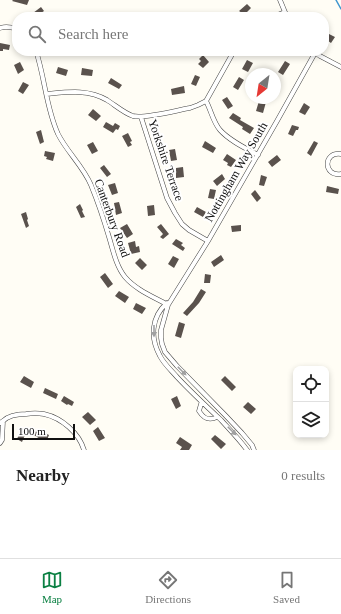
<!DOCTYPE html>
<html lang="en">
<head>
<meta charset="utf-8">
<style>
	:root { --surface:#fff; --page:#f6f6f6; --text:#222; --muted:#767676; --line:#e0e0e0; --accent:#0b8043 }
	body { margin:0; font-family:Georgia,serif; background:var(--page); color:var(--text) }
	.controls { position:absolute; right:12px; bottom:12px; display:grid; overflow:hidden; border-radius:8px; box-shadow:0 2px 6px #0003 }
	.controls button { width:36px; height:36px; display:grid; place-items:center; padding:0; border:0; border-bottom:1px solid var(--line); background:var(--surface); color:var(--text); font:20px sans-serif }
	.compass { position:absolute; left:245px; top:68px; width:36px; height:36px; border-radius:50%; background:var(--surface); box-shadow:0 2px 6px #0003; rotate:210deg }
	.scale { position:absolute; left:12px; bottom:10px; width:63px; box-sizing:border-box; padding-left:4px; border:2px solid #111; border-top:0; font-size:11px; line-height:14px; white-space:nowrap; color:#111; -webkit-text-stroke:3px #fff; paint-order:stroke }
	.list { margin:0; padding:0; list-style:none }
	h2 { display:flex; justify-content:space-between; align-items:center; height:52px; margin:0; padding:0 16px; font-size:17px }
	h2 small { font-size:13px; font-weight:400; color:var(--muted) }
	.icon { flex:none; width:22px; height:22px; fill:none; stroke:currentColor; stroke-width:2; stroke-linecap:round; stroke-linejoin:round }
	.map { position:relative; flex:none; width:341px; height:450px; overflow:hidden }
	.search { position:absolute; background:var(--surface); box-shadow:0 2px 6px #0003; left:12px; right:12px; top:12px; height:44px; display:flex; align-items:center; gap:10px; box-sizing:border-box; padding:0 14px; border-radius:16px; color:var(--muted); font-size:15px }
	.sheet { height:108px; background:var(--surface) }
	nav { display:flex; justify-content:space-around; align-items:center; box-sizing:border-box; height:56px; border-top:1px solid var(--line); background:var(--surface); font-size:11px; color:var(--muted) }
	nav a { display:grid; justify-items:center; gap:2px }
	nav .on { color:var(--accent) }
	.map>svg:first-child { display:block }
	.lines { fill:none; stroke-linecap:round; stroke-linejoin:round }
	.stream { stroke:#3f96cf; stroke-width:1.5 }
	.building { fill:#5a524d }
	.minor-casing { stroke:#444; stroke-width:5 }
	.minor { stroke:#fff; stroke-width:4 }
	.oneway { fill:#a0a0a0 }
	.labels { text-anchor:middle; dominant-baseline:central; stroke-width:4; stroke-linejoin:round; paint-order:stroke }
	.street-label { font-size:12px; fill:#111; stroke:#fff }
</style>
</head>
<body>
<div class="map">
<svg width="341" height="450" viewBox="0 0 341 450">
	<rect width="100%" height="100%" fill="#fffdf5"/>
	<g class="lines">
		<path class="stream" d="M336,0L341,9"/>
	</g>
	<path class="building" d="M13,0H29L27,5L12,1Z
		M247,4L251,8L245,14L243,12L242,13L239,11Z
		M41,7L44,11L41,13L44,17H36L33,13Z
		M325,32L335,37L331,43L324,38V34Z
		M0,43L10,45L9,50L3,49V51H0Z
		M203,55L209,62L203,68L198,64L201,61L199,59Z
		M247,60L253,63L248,72L242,69Z
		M285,61L290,64L283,75L278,72Z
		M20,62L24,70L18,74L14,65Z
		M58,67L68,70L66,76L56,73Z
		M82,68L93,70L92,76L81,75Z
		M195,75L200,77L196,86L191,84Z
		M239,77L244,80L238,90L233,87Z
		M111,78L122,85L119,89L108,83Z
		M23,82L29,85L23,94L18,91Z
		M184,86L185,93L172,95L171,89Z
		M227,97L233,106L228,109L222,100Z
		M259,101L266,102L263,113L256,111Z
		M304,103L310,107L305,115L299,112Z
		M93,109L101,116L96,121L88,115Z
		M233,113L241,118L240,120L254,128L250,134L242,129L243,127L229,118Z
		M106,122L113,126L115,123L120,126L118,130L116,129L113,133L103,127Z
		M292,125L299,127L298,130H296L293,136L288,134Z
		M41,130L44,142L40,144L36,132Z
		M128,133L132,141L130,142L132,145L128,147L122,136Z
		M205,141L216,148L213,153L202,147Z
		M314,141L318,143L311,156L307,153Z
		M93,142L98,151L92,154L87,145Z
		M175,149L177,160L171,161L169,150Z
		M45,151L55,153L53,161L46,159L47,157L44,156Z
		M227,154L236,160L231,167L227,165L228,163L223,160Z
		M277,155L281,160L272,167L268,162Z
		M104,165L111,174L107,177L100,168Z
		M183,167L184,177L176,178V168Z
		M222,174L225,179L217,186L213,181Z
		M261,175L267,177L264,186L259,185Z
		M115,183L118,193L112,195L108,185Z
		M327,186L339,189L338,194L326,192Z
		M210,189L216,190L214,199L208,198Z
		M255,190L261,198L257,202L251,194Z
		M119,202L122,213L116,215L114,203Z
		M80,204L83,210L82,211L85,217L81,218L76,207Z
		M154,205L155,215L148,216L147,206Z
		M197,207L206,212L203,217L194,212Z
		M26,212L28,219L27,220L29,226L26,228L21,214Z
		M127,224L133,234L127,238L120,228Z
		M161,224L169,234L163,239L160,237L163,234L157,227Z
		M241,225V231L232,232L231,226Z
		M176,239L183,243L181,245L185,248L183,251L172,244Z
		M135,241L136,247L139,246L140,252L131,254L128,243Z
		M221,255L224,260L214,267L211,262Z
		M173,256L179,259L174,268L168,264Z
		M140,258L147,265L142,270L135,263Z
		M105,273L113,284L108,288L100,277Z
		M205,274L211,275L210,283H204Z
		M201,289L206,292L199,303L187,316L183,313L193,302Z
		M119,291L129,297L125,303L115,296Z
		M136,303L146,308L142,314L133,309Z
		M179,322L185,324L181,338L175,336Z
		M24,376L34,382L31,388L20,382Z
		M225,376L236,387L232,391L221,380Z
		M45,388L58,394L56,399L43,393Z
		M64,396L74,402L72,406L68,404L67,405L61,401Z
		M177,396L181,406L176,409L171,399Z
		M248,402L256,409L251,414L243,407Z
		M88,412L96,420L90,425L82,417Z
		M98,427L105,438L99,441L93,431Z
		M22,428L27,430L22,442L17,439Z
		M37,429L49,435L47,440L40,439L34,435Z
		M215,435L226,444L221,449L211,439Z
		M180,437L192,445L189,450H180L182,447L176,443Z"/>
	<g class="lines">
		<defs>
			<path id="minor" d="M280,0L287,17
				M272,17L285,12
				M0,28C6,26 11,27 17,29
				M36,51C45,78 46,108 58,134C67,152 83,166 91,185C98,202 104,220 109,237C113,250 116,266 125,277C136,290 154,297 168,305
				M313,51L320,56L341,67
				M47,94C68,92 88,89 107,100C115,105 124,113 133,116C144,119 178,110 190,108L198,105L206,101L234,51
				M206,101C211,110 213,122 220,130C230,141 245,148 258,155
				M141,117L167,198L175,213L182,224L189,230L208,241
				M341,154C323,151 323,177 341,174
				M167,303C151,317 150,338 160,356C164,364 171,370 177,377C191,392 206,406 221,420C230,430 239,439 247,450
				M202,402L201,404L199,411C204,419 209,421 217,417
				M3,421C9,415 18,414 26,414C32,413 38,413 44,414C62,418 79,433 84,450
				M0,423L3,421L2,440L0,443
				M254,450L252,445L242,433L226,416L177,366L165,352L162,344L161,338V330L168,305L208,241L277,121L315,53"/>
		</defs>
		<use href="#minor" class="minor-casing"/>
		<use href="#minor" class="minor"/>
	</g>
	<defs><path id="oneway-solid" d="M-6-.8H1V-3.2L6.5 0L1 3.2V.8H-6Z"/></defs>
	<g class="oneway">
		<use href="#oneway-solid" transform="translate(154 331) rotate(90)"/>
		<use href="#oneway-solid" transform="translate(182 371) rotate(45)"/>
		<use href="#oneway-solid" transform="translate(232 431) rotate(45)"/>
	</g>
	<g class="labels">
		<g class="street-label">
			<text transform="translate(166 160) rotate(71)">Yorkshire Terrace</text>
			<text transform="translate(236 172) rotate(-60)">Nottingham Way South</text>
			<text transform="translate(112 218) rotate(70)">Canterbury Road</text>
		</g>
	</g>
</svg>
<div class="controls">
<button><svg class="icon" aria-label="locate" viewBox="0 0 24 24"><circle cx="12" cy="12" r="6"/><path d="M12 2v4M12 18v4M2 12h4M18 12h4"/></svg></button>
<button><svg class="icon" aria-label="layers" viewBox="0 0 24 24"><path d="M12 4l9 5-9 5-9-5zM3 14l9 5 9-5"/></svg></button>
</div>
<svg class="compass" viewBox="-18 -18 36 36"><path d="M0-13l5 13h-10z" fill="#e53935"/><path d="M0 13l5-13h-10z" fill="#767676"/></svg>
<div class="scale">100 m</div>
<div class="search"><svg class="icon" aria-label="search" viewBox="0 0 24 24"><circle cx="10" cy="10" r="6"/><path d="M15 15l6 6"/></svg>Search here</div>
</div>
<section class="sheet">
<h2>Nearby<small>0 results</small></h2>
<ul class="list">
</ul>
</section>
<nav>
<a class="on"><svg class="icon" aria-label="map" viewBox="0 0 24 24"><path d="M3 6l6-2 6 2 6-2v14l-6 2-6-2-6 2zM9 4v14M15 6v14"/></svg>Map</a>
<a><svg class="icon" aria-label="directions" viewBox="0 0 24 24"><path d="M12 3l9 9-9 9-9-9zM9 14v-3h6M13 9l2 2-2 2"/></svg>Directions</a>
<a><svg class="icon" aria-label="saved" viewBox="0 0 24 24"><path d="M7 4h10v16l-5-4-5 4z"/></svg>Saved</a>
</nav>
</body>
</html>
